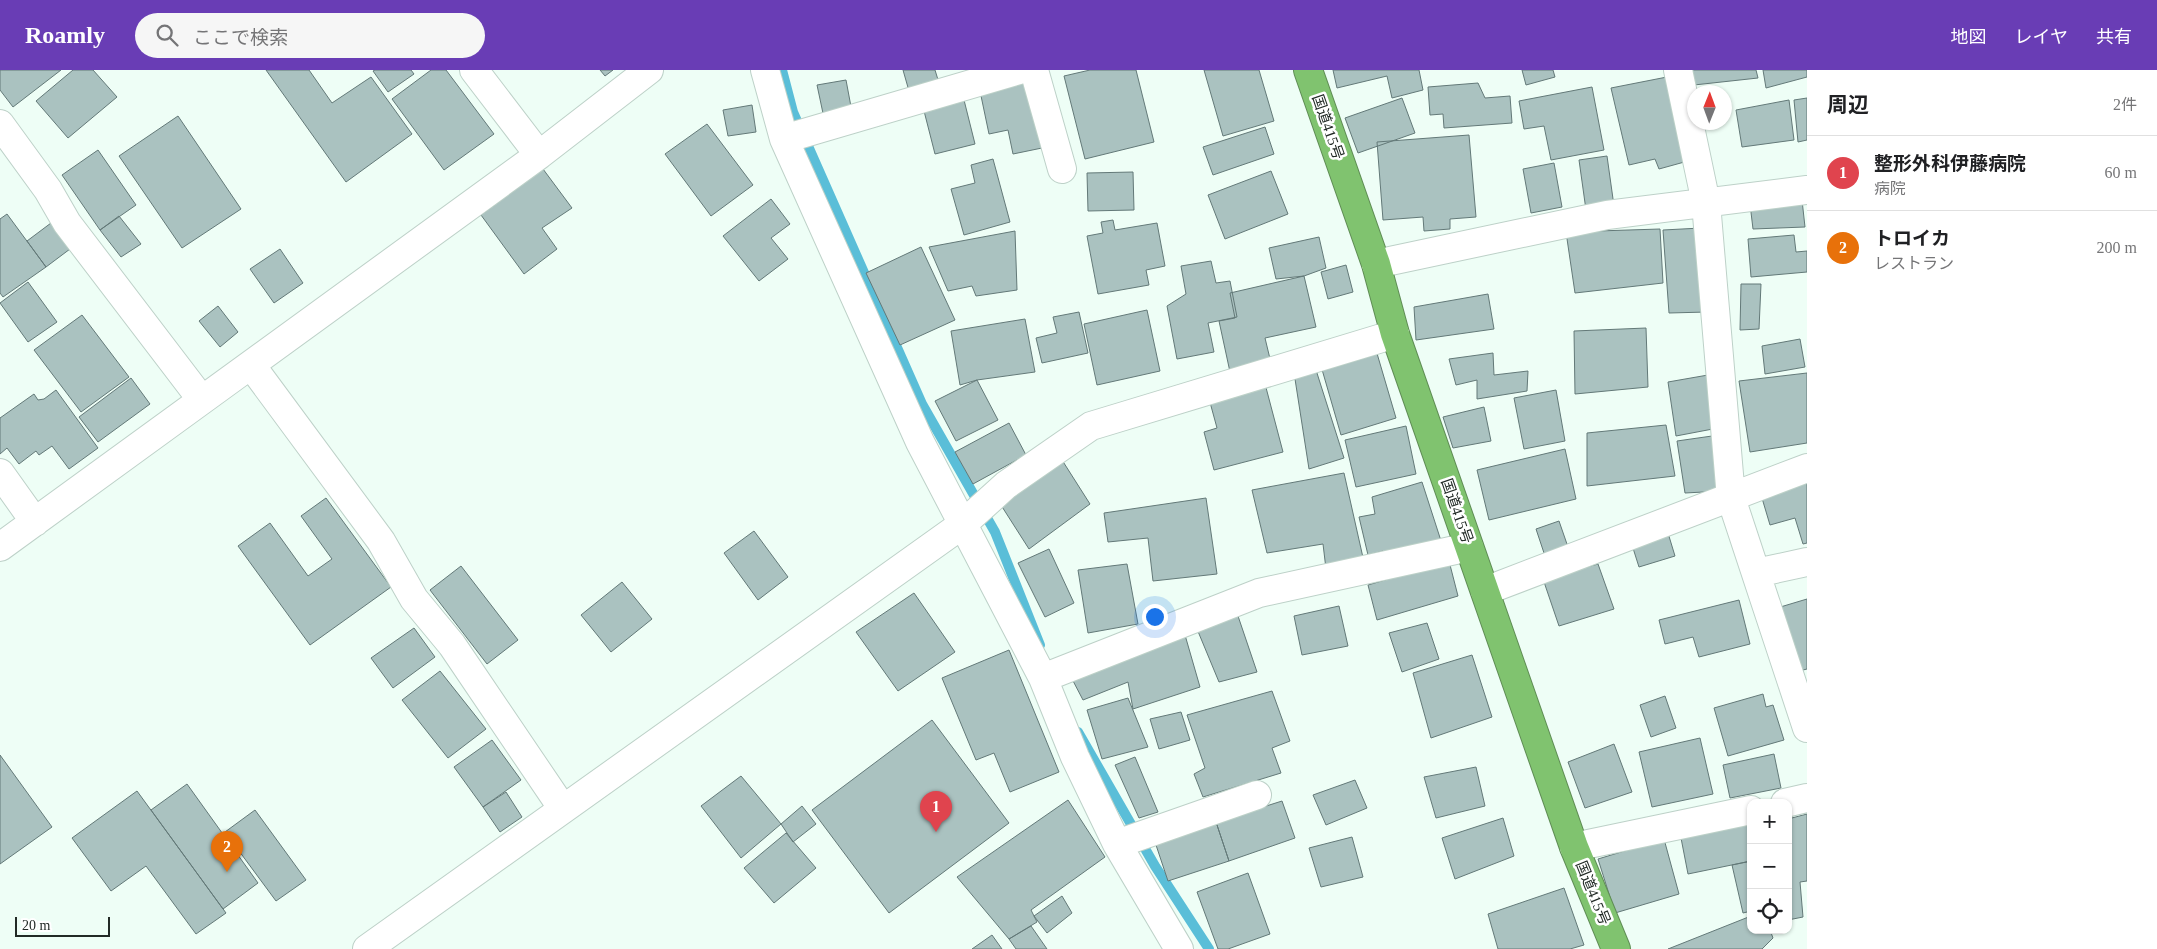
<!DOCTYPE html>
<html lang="ja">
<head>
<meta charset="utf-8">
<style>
	:root { --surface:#fff; --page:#f6f6f6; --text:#202124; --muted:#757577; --line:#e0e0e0; --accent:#693db5 }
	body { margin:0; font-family:"Times New Roman","Noto Sans JP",serif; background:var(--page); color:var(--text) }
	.controls { position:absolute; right:15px; bottom:15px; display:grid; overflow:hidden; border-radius:10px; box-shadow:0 1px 4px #0004 }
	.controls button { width:45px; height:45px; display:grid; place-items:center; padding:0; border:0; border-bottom:1px solid var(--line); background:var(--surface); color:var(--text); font:25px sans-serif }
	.compass { position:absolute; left:1687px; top:15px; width:45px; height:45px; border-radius:50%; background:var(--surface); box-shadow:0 1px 4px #0004; rotate:1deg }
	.scale { position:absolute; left:15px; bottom:12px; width:95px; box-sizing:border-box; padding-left:5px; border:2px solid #222a26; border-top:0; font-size:14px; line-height:18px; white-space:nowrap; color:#222a26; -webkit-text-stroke:4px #fff; paint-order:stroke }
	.you { position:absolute; left:1154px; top:546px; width:18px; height:18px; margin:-12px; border:4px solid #fff; border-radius:50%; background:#1a73e8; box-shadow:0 0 0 8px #1a73e833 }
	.badge { display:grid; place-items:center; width:32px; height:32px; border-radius:50%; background:var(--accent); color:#fff; font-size:16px; font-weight:700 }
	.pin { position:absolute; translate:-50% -41px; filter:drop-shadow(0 1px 2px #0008) }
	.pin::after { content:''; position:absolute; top:26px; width:18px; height:15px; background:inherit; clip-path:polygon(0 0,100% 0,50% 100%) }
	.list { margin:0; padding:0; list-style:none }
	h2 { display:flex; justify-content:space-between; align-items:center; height:65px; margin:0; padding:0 20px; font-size:21px }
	h2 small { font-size:16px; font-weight:400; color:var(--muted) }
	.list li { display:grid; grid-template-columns:32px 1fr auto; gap:15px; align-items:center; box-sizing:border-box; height:75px; padding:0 20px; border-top:1px solid var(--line) }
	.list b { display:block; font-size:19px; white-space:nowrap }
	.list p { margin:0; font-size:16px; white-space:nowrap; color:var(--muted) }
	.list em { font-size:16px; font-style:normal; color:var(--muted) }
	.icon { flex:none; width:28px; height:28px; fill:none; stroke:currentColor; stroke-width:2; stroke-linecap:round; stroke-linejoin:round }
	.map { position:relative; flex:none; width:1807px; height:879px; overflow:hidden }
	header { display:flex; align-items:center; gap:30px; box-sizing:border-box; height:70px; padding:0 25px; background:var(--accent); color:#fff }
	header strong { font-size:24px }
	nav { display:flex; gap:28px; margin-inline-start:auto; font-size:18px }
	.search { width:350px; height:45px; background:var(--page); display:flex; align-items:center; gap:12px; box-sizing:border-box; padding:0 18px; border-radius:28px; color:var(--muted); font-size:19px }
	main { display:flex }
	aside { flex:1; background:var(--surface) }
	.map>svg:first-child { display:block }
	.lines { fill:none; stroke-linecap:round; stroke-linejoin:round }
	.stream { stroke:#5abed8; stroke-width:10 }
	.building { fill:#aac2c0; stroke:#637978 }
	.minor-casing { stroke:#bdd1c8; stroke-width:30 }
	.highway-casing { stroke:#5f8d55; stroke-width:30 }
	.minor { stroke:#fff; stroke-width:28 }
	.highway { stroke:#80c36f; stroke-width:28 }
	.labels { text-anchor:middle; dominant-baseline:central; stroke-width:5; stroke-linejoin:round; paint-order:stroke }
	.street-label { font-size:15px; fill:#222a26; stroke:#fff }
</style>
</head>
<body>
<header>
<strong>Roamly</strong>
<div class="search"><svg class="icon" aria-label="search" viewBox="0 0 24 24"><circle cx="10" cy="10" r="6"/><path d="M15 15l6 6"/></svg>ここで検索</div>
<nav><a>地図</a><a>レイヤ</a><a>共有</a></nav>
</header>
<main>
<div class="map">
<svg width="1807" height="879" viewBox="0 0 1807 879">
	<rect width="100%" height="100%" fill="#eefef6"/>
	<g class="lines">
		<path class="stream" d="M782,0L793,42L922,334L995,462L1040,575
			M1078,662L1155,796L1209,879"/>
	</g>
	<path class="building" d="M0,0H61L13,37L0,20Z
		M73,0H93L117,27L68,68L36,31Z
		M266,0H309L332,33L371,7L412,64L346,112Z
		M375,0H411L414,4L388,22L373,1Z
		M431,0H446L494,64L444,100L392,29Z
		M600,0H613L605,6Z
		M903,0H935L939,13L909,21Z
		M1090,0H1136L1154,72L1085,89L1064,6Z
		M1204,0H1259L1274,51L1223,66Z
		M1333,0H1419L1423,20L1392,28L1387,6L1337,18Z
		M1522,0H1553L1555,7L1526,15Z
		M1691,0H1756L1758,8L1694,15Z
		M1763,0H1807V7L1766,18Z
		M1672,6L1688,91L1659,99L1655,89L1629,95L1611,18Z
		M846,10L852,42L824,48L817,15Z
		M1029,12L1042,78L1013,84L1008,60L989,64L980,21Z
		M1478,13L1485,28L1510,26L1512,53L1444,58L1443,44L1430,45L1428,17Z
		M1592,17L1604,80L1551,90L1544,56L1524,59L1519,31Z
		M963,26L975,74L935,84L923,37Z
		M1402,28L1415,63L1358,83L1345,48Z
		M1807,28V70L1798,72L1794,30Z
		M1789,30L1794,70L1742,77L1736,40Z
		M752,35L756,62L728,66L723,40Z
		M178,46L241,139L182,178L119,86Z
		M707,54L753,115L711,146L665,84Z
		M1265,57L1274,84L1213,105L1203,77Z
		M1469,65L1476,147L1450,149V159L1424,161L1423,147L1383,150L1377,72Z
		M98,80L136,135L100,160L62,105Z
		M1607,86L1614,136L1586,140L1579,90Z
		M993,89L1010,152L964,165L951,119L975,113L971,95Z
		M1554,93L1562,137L1531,143L1523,99Z
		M543,99L572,138L542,158L557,179L524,204L481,145Z
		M1271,101L1288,144L1225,169L1208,125Z
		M1133,102L1134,140L1088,141L1087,103Z
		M771,129L790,154L771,168L788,189L759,211L723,166Z
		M1802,130L1805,157L1753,159L1750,134Z
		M7,144L46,197L3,227L0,223V149Z
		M119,146L141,174L121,187L100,160Z
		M1113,150L1115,160L1157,153L1165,196L1146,200L1149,215L1098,224L1087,166L1103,163L1101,152Z
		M51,153L70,179L46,197L27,171Z
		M1701,158L1707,242L1669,243L1663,160Z
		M1660,159L1663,213L1575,223L1566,162Z
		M1015,161L1017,220L976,226L972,216L948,221L929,177Z
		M1794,165L1796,182L1807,181V202L1751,207L1748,169Z
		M1319,167L1326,198L1304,206L1276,209L1269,178Z
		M921,177L955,250L900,275L866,203Z
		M280,179L303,213L274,233L250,199Z
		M1211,191L1216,213L1230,211L1237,247L1208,253L1214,282L1177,289L1167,236L1186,224L1181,196Z
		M1346,195L1353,222L1328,229L1321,202Z
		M1304,206L1316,257L1265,268L1271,293L1230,302L1219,251L1235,248L1230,223Z
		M28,212L57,252L28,272L0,233Z
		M1741,214H1761L1759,259L1740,260Z
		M1488,224L1494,259L1416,270L1414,237Z
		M218,236L238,262L220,277L199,251Z
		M1147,240L1160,301L1097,315L1084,254Z
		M1079,242L1088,283L1042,293L1036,268L1057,263L1053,247Z
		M82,245L129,307L81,342L34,280Z
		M1025,249L1035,302L977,310L960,315L951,261Z
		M1646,258L1648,317L1575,324L1574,261Z
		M1800,269L1805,297L1765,304L1762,276Z
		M1376,280L1396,348L1341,365L1321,296Z
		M1493,283L1494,305L1528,301L1527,321L1477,329V310L1456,315L1449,289Z
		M1316,300L1344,388L1309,399L1295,309Z
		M1807,303V373L1750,382L1739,311Z
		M1708,305L1718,358L1676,366L1668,312Z
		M131,308L150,334L98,372L79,347Z
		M977,310L998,350L956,371L935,331Z
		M1264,310L1283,382L1214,400L1204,362L1217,358L1208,325Z
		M56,320L98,378L69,399L52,376L39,385L36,381L19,394L7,378L0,384V348L34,324L38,330L44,329Z
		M1556,320L1565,371L1524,379L1514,328Z
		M1484,337L1491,371L1453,378L1443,347Z
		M1009,353L1026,385L973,414L955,382Z
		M1666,355L1675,406L1587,416V363Z
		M1406,356L1416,404L1356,417L1345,370Z
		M1712,366L1722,421L1685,423L1677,371Z
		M1565,379L1576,429L1489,450L1477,400Z
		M1062,390L1090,434L1029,479L999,432Z
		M1344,403L1364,492L1326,499L1323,474L1267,483L1252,420Z
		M1807,403V473L1803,474L1795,448L1770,455L1759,418Z
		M1422,412L1443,477L1386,491L1383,481L1368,485L1359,447L1375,444L1372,427Z
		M326,428L391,517L310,575L238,476L270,453L308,506L332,489L301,446Z
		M1206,428L1217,504L1153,511L1148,468L1108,472L1104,443Z
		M1559,451L1568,477L1545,486L1536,459Z
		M754,461L788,507L758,530L724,483Z
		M1668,463L1675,486L1639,497L1632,475Z
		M1049,479L1074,533L1045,547L1018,493Z
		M1449,491L1458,526L1377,550L1368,515Z
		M1127,494L1138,554L1088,563L1078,500Z
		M1598,494L1614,539L1559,556L1543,509Z
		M461,496L518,570L487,594L430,520Z
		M622,512L652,549L611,582L581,545Z
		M914,523L955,582L898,621L856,562Z
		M1807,529V599L1795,602L1777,538Z
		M1739,530L1750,574L1699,587L1693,567L1665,574L1659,550Z
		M1339,536L1348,576L1302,585L1294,546Z
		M1238,546L1257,602L1219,612L1197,559Z
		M1427,553L1439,589L1402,602L1389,563Z
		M414,558L435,587L393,618L371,588Z
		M1185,565L1200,617L1133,639L1128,612L1083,630L1071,607Z
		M1009,580L1059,702L1010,722L994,683L976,690L942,608Z
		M1472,585L1492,647L1431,668L1413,603Z
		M440,601L486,659L448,688L402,630Z
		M1272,621L1290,671L1272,678L1281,703L1203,727L1194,704L1205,698L1187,645Z
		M1763,624L1766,637L1773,635L1784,670L1728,686L1714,638Z
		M1665,626L1676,658L1651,667L1640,635Z
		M1128,628L1148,677L1102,689L1087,640Z
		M1181,642L1190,670L1159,679L1150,649Z
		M932,650L1009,753L889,843L812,740Z
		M1700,668L1713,724L1652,737L1639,682Z
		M492,670L521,710L483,737L454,697Z
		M1614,674L1632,722L1585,738L1568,692Z
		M1774,684L1781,718L1730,728L1723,695Z
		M0,685L52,757L0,794Z
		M1135,687L1158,742L1139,748L1115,695Z
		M1476,697L1485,736L1436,748L1424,707Z
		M741,706L781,754L741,788L701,736Z
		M1355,710L1367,738L1326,755L1313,725Z
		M187,714L258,813L223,839L151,740Z
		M137,721L226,843L196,864L146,796L111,821L72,768Z
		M506,722L522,747L500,762L483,737Z
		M1068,730L1105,787L1031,840L1037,852L1009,869L957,807Z
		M1282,731L1295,768L1229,791L1216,752Z
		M802,736L816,754L793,772L781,754Z
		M255,740L306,810L276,831L225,762Z
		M1807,744V811L1800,812L1803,847L1788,850V749Z
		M1503,748L1514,786L1455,809L1442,768Z
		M1751,751V791L1688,804L1681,768Z
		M1216,752L1229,791L1168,811L1155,772Z
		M786,763L816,798L774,833L744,798Z
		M1352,767L1363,807L1321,817L1309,778Z
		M1664,769L1679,824L1615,843L1598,789Z
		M1751,791V841L1743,843L1732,795Z
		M1248,803L1270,864L1228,879H1218L1197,822Z
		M1564,818L1584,875L1570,879H1498L1488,844Z
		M1062,826L1072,843L1047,863L1034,846Z
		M1751,846V860H1770L1773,868L1762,879H1668Z
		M1031,856L1047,879H1016L1009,869Z
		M992,865L1002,879H972Z"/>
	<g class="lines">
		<defs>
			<path id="minor" d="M474,0L539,85
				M765,0L784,69L920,372L1043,608L1075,687L1117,774L1179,879
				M1034,0L1062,99
				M1678,0L1706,133L1731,428L1807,658
				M0,54L48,120L67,153L202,330
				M784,69L1019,0
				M1376,194L1607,145L1807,120
				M251,295L381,471L414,529L452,575L563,739
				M0,403L35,452
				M0,477L539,85L649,0
				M1756,503L1807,492
				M1485,521L1807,398
				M1043,608L1259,523L1469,477
				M1785,733L1807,728
				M1117,774L1257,725
				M1574,777L1751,740
				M367,879L963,454L1006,415L1091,356L1395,264"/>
			<path id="highway" d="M1308,0L1376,194L1395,264L1574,777L1616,879"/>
		</defs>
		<use href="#minor" class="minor-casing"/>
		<use href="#highway" class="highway-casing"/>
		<use href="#minor" class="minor"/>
		<use href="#highway" class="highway"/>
	</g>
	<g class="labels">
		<g class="street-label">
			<text transform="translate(1328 57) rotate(71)">国道415号</text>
			<text transform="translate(1457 441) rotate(71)">国道415号</text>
			<text transform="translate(1593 823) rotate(68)">国道415号</text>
		</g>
	</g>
</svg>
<div class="controls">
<button>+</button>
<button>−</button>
<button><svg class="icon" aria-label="locate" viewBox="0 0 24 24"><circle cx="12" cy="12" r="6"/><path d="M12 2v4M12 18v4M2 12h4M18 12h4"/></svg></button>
</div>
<svg class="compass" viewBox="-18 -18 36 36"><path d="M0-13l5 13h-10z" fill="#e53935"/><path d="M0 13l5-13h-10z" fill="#757577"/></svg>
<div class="scale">20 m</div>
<div class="you"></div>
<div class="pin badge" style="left:936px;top:762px;background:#e0444e">1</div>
<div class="pin badge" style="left:227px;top:802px;background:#e8710a">2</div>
</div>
<aside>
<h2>周辺<small>2件</small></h2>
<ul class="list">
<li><span class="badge" style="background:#e0444e">1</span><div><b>整形外科伊藤病院</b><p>病院</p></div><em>60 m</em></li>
<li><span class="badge" style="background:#e8710a">2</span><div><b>トロイカ</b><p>レストラン</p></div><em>200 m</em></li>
</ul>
</aside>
</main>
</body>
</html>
